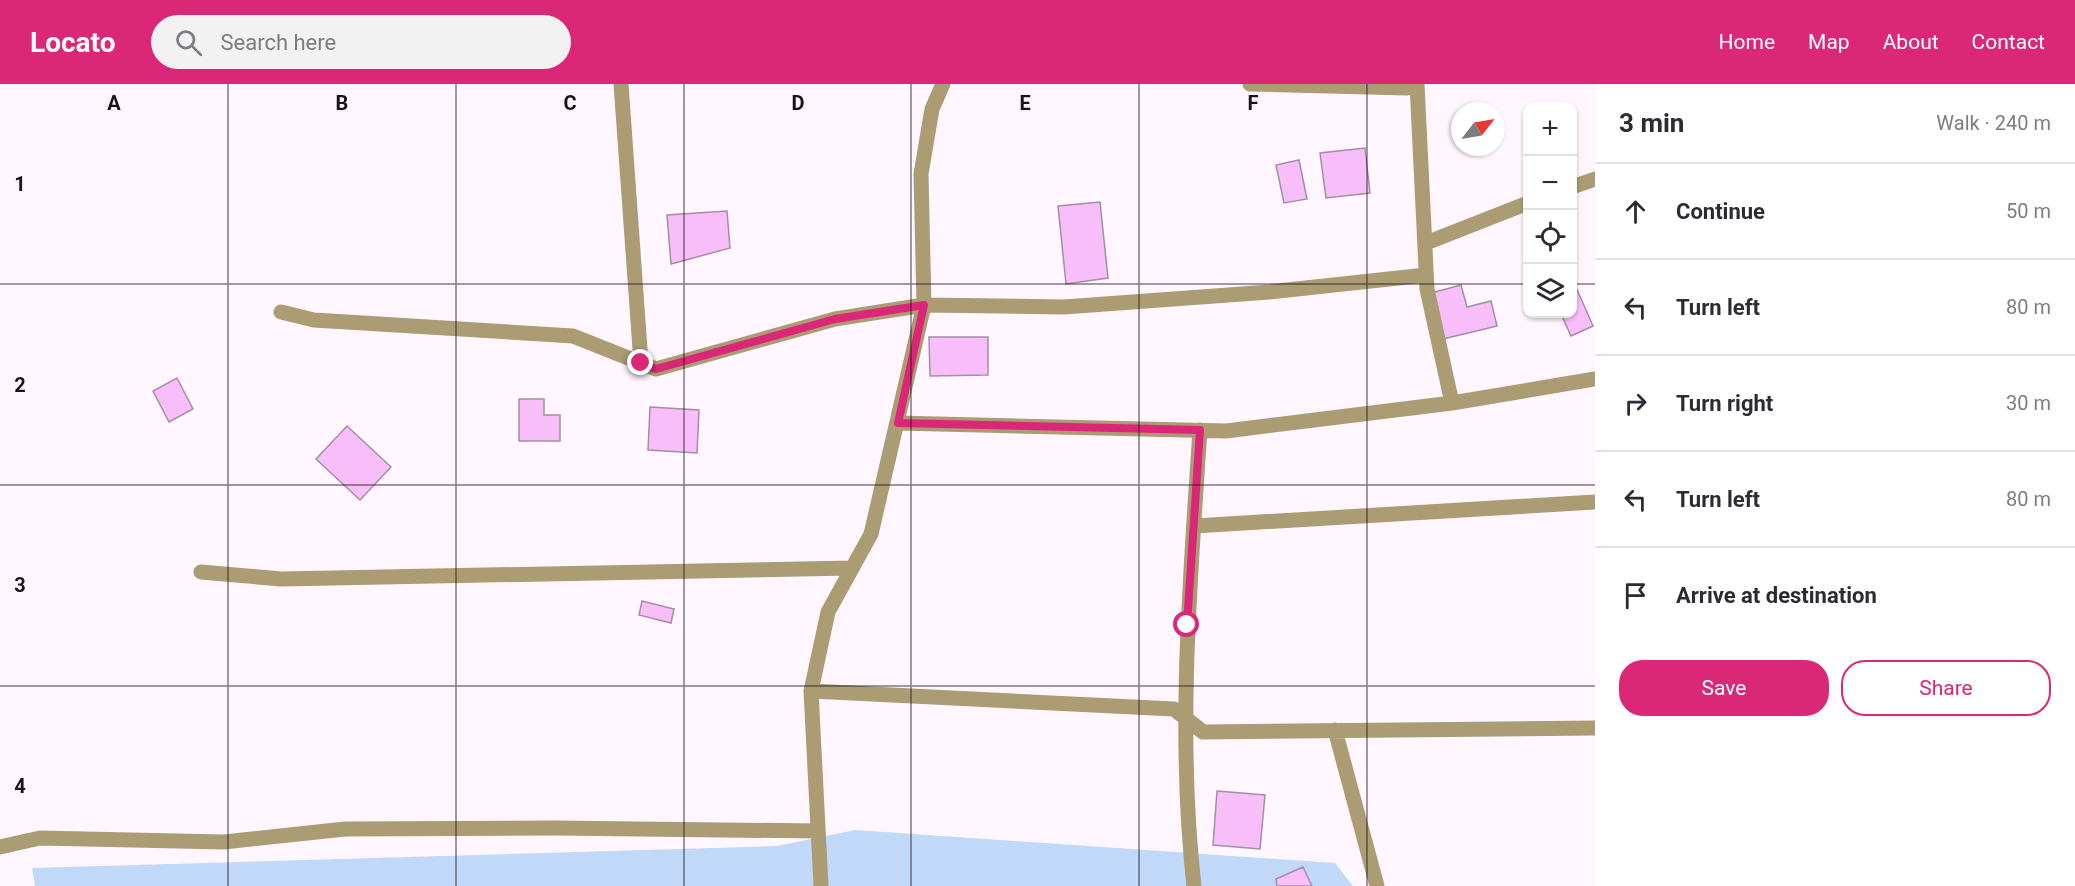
<!DOCTYPE html>
<html lang="en">
<head>
<meta charset="utf-8">
<style>
	:root { --surface:#fff; --page:#f2f2f3; --text:#2b2b33; --muted:#7c7c81; --line:#e1e1e2; --accent:#db2777 }
	body { margin:0; font-family:Roboto,sans-serif; background:var(--page); color:var(--text) }
	.controls { position:absolute; right:18px; top:18px; display:grid; overflow:hidden; border-radius:12px; box-shadow:0 2px 4px #0004 }
	.controls button { width:54px; height:54px; display:grid; place-items:center; padding:0; border:0; border-bottom:2px solid var(--line); background:var(--surface); color:var(--text); font:30px sans-serif }
	.compass { position:absolute; left:1451px; top:18px; width:54px; height:54px; border-radius:50%; background:var(--surface); box-shadow:0 2px 4px #0004; rotate:59deg }
	.stop { position:absolute; width:18px; height:18px; margin:-14px; border:4px solid #db2777; border-radius:50%; background:#fff }
	.stop.end { background:#db2777; border-color:#fff; box-shadow:0 2px 6px #0008 }
	.list { margin:0; padding:0; list-style:none }
	h2 { display:flex; justify-content:space-between; align-items:center; height:78px; margin:0; padding:0 24px; font-size:26px }
	h2 small { font-size:20px; font-weight:400; color:var(--muted) }
	.list li { display:grid; grid-template-columns:39px 1fr auto; gap:18px; align-items:center; box-sizing:border-box; height:96px; padding:0 24px; border-top:2px solid var(--line) }
	.list b { display:block; font-size:22px; white-space:nowrap }
	.list em { font-size:20px; font-style:normal; color:var(--muted) }
	.actions { display:flex; gap:12px; padding:18px 24px }
	.actions a { flex:1; padding:14px 0; border:2px solid var(--accent); border-radius:24px; text-align:center; font-size:21px; color:var(--accent) }
	.actions .main { background:var(--accent); color:#fff }
	.icon { flex:none; width:33px; height:33px; fill:none; stroke:currentColor; stroke-width:2; stroke-linecap:round; stroke-linejoin:round }
	.map { position:relative; flex:none; width:1595px; height:802px; overflow:hidden }
	header { display:flex; align-items:center; gap:36px; box-sizing:border-box; height:84px; padding:0 30px; background:var(--accent); color:#fff }
	header strong { font-size:28px }
	nav { display:flex; gap:33px; margin-inline-start:auto; font-size:21px }
	.search { width:420px; height:54px; background:var(--page); display:flex; align-items:center; gap:15px; box-sizing:border-box; padding:0 21px; border-radius:33px; color:var(--muted); font-size:22px }
	main { display:flex }
	aside { flex:1; background:var(--surface) }
	.map>svg:first-child { display:block }
	.water { fill:#c1d9f9 }
	.building { fill:#f8befa; stroke:#a28fa2; stroke-width:1.5 }
	.lines { fill:none; stroke-linecap:round; stroke-linejoin:round }
	.minor { stroke:#ac9c74; stroke-width:15 }
	.route { stroke:#db2777; stroke-width:8 }
	.grid { fill:none; stroke:#191219; stroke-width:1.5; stroke-opacity:0.55 }
	.grid-label { font-size:20px; text-anchor:middle; font-weight:bold; fill:#191219; stroke:#fff6ff; stroke-width:4.5; stroke-linejoin:round; paint-order:stroke }
</style>
</head>
<body>
<header>
<strong>Locato</strong>
<div class="search"><svg class="icon" aria-label="search" viewBox="0 0 24 24"><circle cx="10" cy="10" r="6"/><path d="M15 15l6 6"/></svg>Search here</div>
<nav><a>Home</a><a>Map</a><a>About</a><a>Contact</a></nav>
</header>
<main>
<div class="map">
<svg width="1595" height="802" viewBox="0 0 1595 802">
	<rect width="100%" height="100%" fill="#fff6ff"/>
	<path class="water" d="M855,746L1335,779L1353,802H35L32,784L777,762Z"/>
	<path class="building" d="M1365,64L1370,109L1326,114L1320,69Z
		M1299,76L1307,115L1284,119L1276,81Z
		M1100,118L1108,194L1066,200L1058,122Z
		M727,127L730,164L671,180L667,131Z
		M1461,201L1467,223L1491,217L1497,242L1443,255L1431,209Z
		M1575,201L1593,242L1571,252L1561,230H1572V202Z
		M929,253H988V291L930,292Z
		M177,294L193,325L169,338L153,307Z
		M519,315H544V331H560V357H519Z
		M650,323L699,326L697,369L648,366Z
		M347,342L391,383L360,416L316,375Z
		M642,517L674,525L671,539L639,531Z
		M1217,707L1265,711L1260,765L1213,761Z
		M1303,783L1312,802H1277L1276,795Z"/>
	<g class="lines">
		<path class="minor" d="M621,0L641,279
			M1250,0L1407,4L1414,0
			M1417,0L1427,205L1452,319
			M1572,103L1595,95
			M1426,159L1528,119
			M281,228L314,236L573,252L656,285L835,235L924,221L1064,223L1269,208L1426,191
			M898,339L1226,347L1452,319L1595,295
			M1194,442L1595,418
			M201,488L281,495L852,484
			M811,607L1174,625L1203,648L1595,644
			M1335,646L1377,802
			M0,763L40,754L224,758L345,745L555,744L818,747
			M821,802L811,607L828,528L871,450L924,221L921,90L932,25L943,0
			M1194,802C1177,651 1190,497 1200,346"/>
	</g>
	<g class="lines">
		<path class="route" d="M641,279L656,285L835,235L924,221L898,339L1200,346L1187,541"/>
	</g>
	<path class="grid" d="M228,0V802M456,0V802M684,0V802M911,0V802M1139,0V802M1367,0V802M0,200H1528M1572,200H1595M0,401H1595M0,602H1595"/>
	<g class="grid-label">
		<text x="114" y="26">A</text>
		<text x="342" y="26">B</text>
		<text x="570" y="26">C</text>
		<text x="798" y="26">D</text>
		<text x="1025" y="26">E</text>
		<text x="1253" y="26">F</text>
		<text x="20" y="107">1</text>
		<text x="20" y="308">2</text>
		<text x="20" y="508">3</text>
		<text x="20" y="709">4</text>
	</g>
</svg>
<div class="controls">
<button>+</button>
<button>−</button>
<button><svg class="icon" aria-label="locate" viewBox="0 0 24 24"><circle cx="12" cy="12" r="6"/><path d="M12 2v4M12 18v4M2 12h4M18 12h4"/></svg></button>
<button><svg class="icon" aria-label="layers" viewBox="0 0 24 24"><path d="M12 4l9 5-9 5-9-5zM3 14l9 5 9-5"/></svg></button>
</div>
<svg class="compass" viewBox="-18 -18 36 36"><path d="M0-13l5 13h-10z" fill="#e53935"/><path d="M0 13l5-13h-10z" fill="#7c7c81"/></svg>
<div class="stop" style="left:1187px;top:541px"></div>
<div class="stop end" style="left:641px;top:279px"></div>
</div>
<aside>
<h2>3 min<small>Walk · 240 m</small></h2>
<ul class="list">
<li><svg class="icon" aria-label="ahead" viewBox="0 0 24 24"><path d="M12 20V5M6 11l6-6 6 6"/></svg><div><b>Continue</b></div><em>50 m</em></li>
<li><svg class="icon" aria-label="left" viewBox="0 0 24 24"><path d="M17 20v-9H6M10 6l-5 5 5 5"/></svg><div><b>Turn left</b></div><em>80 m</em></li>
<li><svg class="icon" aria-label="right" viewBox="0 0 24 24"><path d="M7 20v-9h11M14 6l5 5-5 5"/></svg><div><b>Turn right</b></div><em>30 m</em></li>
<li><svg class="icon" aria-label="left" viewBox="0 0 24 24"><path d="M17 20v-9H6M10 6l-5 5 5 5"/></svg><div><b>Turn left</b></div><em>80 m</em></li>
<li><svg class="icon" aria-label="arrive" viewBox="0 0 24 24"><path d="M6 21V4h12l-3 4 3 4H6"/></svg><div><b>Arrive at destination</b></div></li>
</ul>
<div class="actions"><a class="main">Save</a><a>Share</a></div>
</aside>
</main>
</body>
</html>
